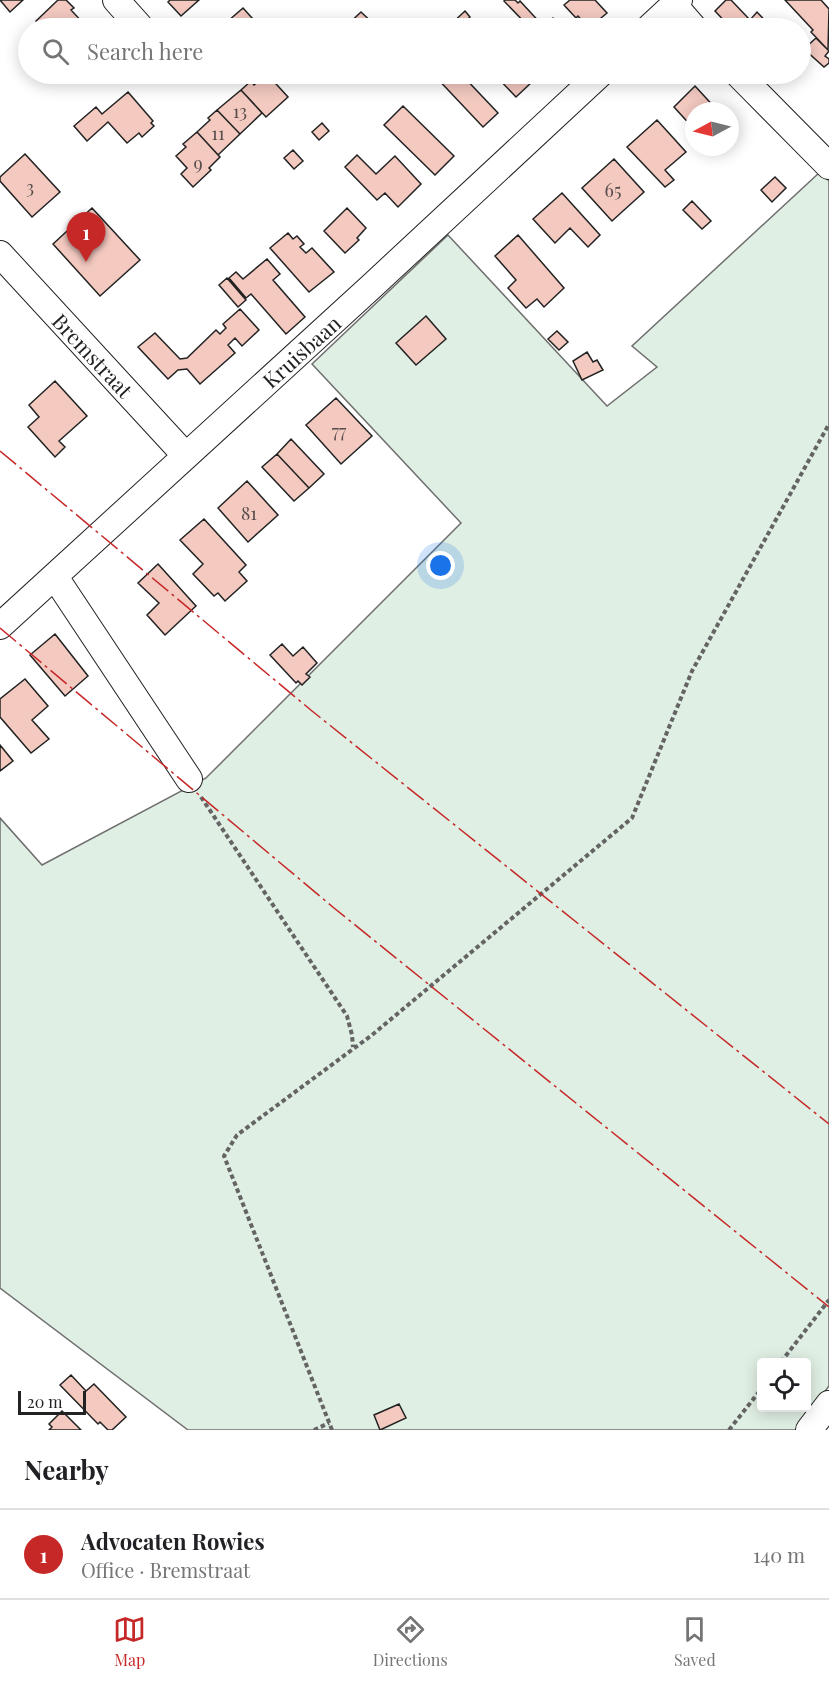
<!DOCTYPE html>
<html lang="en">
<head>
<meta charset="utf-8">
<style>
	:root { --surface:#fff; --page:#f6f6f6; --text:#202124; --muted:#757577; --line:#e0e0e0; --accent:#c62828 }
	body { margin:0; font-family:"Playfair Display",serif; background:var(--page); color:var(--text) }
	.controls { position:absolute; right:18px; bottom:18px; display:grid; overflow:hidden; border-radius:6px; box-shadow:0 3px 15px #0003 }
	.controls button { width:54px; height:54px; display:grid; place-items:center; padding:0; border:0; border-bottom:2px solid var(--line); background:var(--surface); color:var(--text); font:30px sans-serif }
	.compass { position:absolute; left:685px; top:102px; width:54px; height:54px; border-radius:50%; background:var(--surface); box-shadow:0 3px 15px #0003; rotate:263deg }
	.scale { position:absolute; left:18px; bottom:15px; width:68px; box-sizing:border-box; padding-left:6px; border:3px solid #222; border-top:0; font-size:16px; line-height:21px; white-space:nowrap; color:#222; -webkit-text-stroke:4px #fff; paint-order:stroke }
	.you { position:absolute; left:441px; top:566px; width:21px; height:21px; margin:-15px; border:4px solid #fff; border-radius:50%; background:#1a73e8; box-shadow:0 0 0 9px #1a73e833 }
	.badge { display:grid; place-items:center; width:39px; height:39px; border-radius:50%; background:var(--accent); color:#fff; font-size:20px; font-weight:700 }
	.pin { position:absolute; translate:-50% -50px; filter:drop-shadow(0 2px 3px #0008) }
	.pin::after { content:''; position:absolute; top:32px; width:21px; height:18px; background:inherit; clip-path:polygon(0 0,100% 0,50% 100%) }
	.list { margin:0; padding:0; list-style:none }
	h2 { display:flex; justify-content:space-between; align-items:center; height:78px; margin:0; padding:0 24px; font-size:26px }
	h2 small { font-size:20px; font-weight:400; color:var(--muted) }
	.list li { display:grid; grid-template-columns:39px 1fr auto; gap:18px; align-items:center; box-sizing:border-box; height:90px; padding:0 24px; border-top:2px solid var(--line) }
	.list b { display:block; font-size:22px; white-space:nowrap }
	.list p { margin:0; font-size:20px; white-space:nowrap; color:var(--muted) }
	.list em { font-size:20px; font-style:normal; color:var(--muted) }
	.icon { flex:none; width:33px; height:33px; fill:none; stroke:currentColor; stroke-width:2; stroke-linecap:round; stroke-linejoin:round }
	.map { position:relative; flex:none; width:829px; height:1430px; overflow:hidden }
	.search { position:absolute; background:var(--surface); box-shadow:0 3px 15px #0003; left:18px; right:18px; top:18px; height:66px; display:flex; align-items:center; gap:15px; box-sizing:border-box; padding:0 21px; border-radius:33px; color:var(--muted); font-size:22px }
	.sheet { height:168px; background:var(--surface) }
	nav { display:flex; justify-content:space-around; align-items:center; box-sizing:border-box; height:84px; border-top:2px solid var(--line); background:var(--surface); font-size:16px; color:var(--muted) }
	nav a { display:grid; justify-items:center; gap:3px }
	nav .on { color:var(--accent) }
	.map>svg:first-child { display:block }
	.green { fill:#e0efe3; stroke:#6f6f6f; stroke-width:1.5; fill-rule:evenodd }
	.building { fill:#f3c9c0; stroke:#222; stroke-width:1.5 }
	.lines { fill:none; stroke-linecap:round; stroke-linejoin:round }
	.minor-casing { stroke:#222; stroke-width:28 }
	.path { stroke:#646464; stroke-width:4; stroke-dasharray:4.5 3; stroke-linecap:butt }
	.minor { stroke:#fff; stroke-width:26 }
	.power { stroke:#c62828; stroke-width:1.5; stroke-dasharray:21 4.5 3 4.5; stroke-linecap:butt }
	.labels { text-anchor:middle; dominant-baseline:central; stroke-width:4.5; stroke-linejoin:round; paint-order:stroke }
	.number-label { font-size:18px; fill:#564c4a }
	.street-label { font-size:21px; fill:#222; stroke:#fff }
</style>
</head>
<body>
<div class="map">
<svg width="829" height="1430" viewBox="0 0 829 1430">
	<rect width="100%" height="100%" fill="#fff"/>
	<path class="green" d="M820,172L829,181V1386L796,1430H188L0,1288V818L42,865L206,778L461,523L312,364L448,235L607,406L657,367L632,346ZM762,1362H806V1408H762Z"/>
	<path class="building" d="M0,0H23L10,12Z
		M58,0H66L74,8L71,10L86,26L83,28H42L36,21Z
		M170,0H199L181,16L168,2Z
		M505,0H515L518,3L520,1L544,27L553,18L563,28H530L504,1Z
		M570,0H595L607,13L589,28L578,16L576,18L564,5Z
		M726,0H731L750,20L757,12L772,28H731L715,11Z
		M785,0H821L829,9L828,50L811,32L813,30Z
		M243,8L261,28H220Z
		M465,11L470,17L459,28H451L449,26Z
		M361,12L378,28H344Z
		M328,20L335,27L333,28H319Z
		M816,38L829,51L825,56L829,59V63L824,67L804,49Z
		M95,74H107L100,80Z
		M267,74L288,97L266,117L241,90L251,81L254,85Z
		M433,74H461L498,113L483,127Z
		M494,74H526L533,81L516,97Z
		M526,74H540L533,81Z
		M695,86L718,111H694V129L674,107Z
		M241,90L262,113L240,134L217,110Z
		M128,92L153,121L151,123L154,126L142,137L139,133L127,143L108,122L87,141L74,126L96,107L102,114Z
		M403,106L454,156L435,175L384,125Z
		M217,110L240,134L218,155L197,132L210,120L208,118Z
		M657,120L686,152L665,170L674,180L665,187L627,147Z
		M322,123L329,131L319,140L312,132Z
		M197,132L220,157L209,168L211,170L193,187L181,174L187,168L176,156L186,147L183,144Z
		M293,150L303,161L294,169L284,158Z
		M25,154L60,192L32,217L0,181V177Z
		M357,155L376,174L395,156L421,184L398,207L385,193L377,200L345,167Z
		M614,159L644,192L612,221L582,188Z
		M775,177L786,188L772,202L761,190Z
		M562,193L600,235L588,247L570,228L555,243L533,219Z
		M692,201L711,221L702,229L683,210Z
		M92,208L140,260L100,296L53,244Z
		M347,208L366,228L357,238L359,240L345,253L324,231Z
		M288,233L293,239L297,236L304,244L300,247L306,253L312,248L334,272L309,292L270,248Z
		M518,235L564,288L544,307L537,299L526,308L508,288L516,280L495,256Z
		M267,259L280,274L273,280L305,317L286,334L251,294L246,298L229,278L236,272L243,279Z
		M227,278L246,300L238,307L219,285Z
		M240,309L259,330L242,346L235,338L228,345L235,353L200,384L187,369L178,370L168,379L138,347L155,333L180,359L187,358L216,330L220,334L226,328L223,324Z
		M426,316L446,339L416,365L396,343Z
		M557,331L568,342L559,350L548,339Z
		M587,352L593,362L597,360L603,370L582,380L573,361Z
		M55,381L87,416L59,441L65,447L55,457L28,427L39,417L29,405Z
		M336,398L372,436L341,464L306,425Z
		M291,439L324,474L309,488L277,454Z
		M277,454L309,488L294,501L262,467Z
		M247,481L278,515L248,542L218,508Z
		M204,519L246,565L239,572L247,581L225,601L218,593L214,596L193,574L203,564L180,540Z
		M158,564L196,606L165,635L147,615L159,603L138,583Z
		M55,634L88,676L65,696L30,655Z
		M282,644L293,656L303,647L317,663L306,674L310,677L302,685L298,681L296,683L270,655Z
		M25,679L48,706L32,720L49,739L31,753L0,717V699Z
		M0,745L13,761L0,771Z
		M71,1375L86,1391L94,1384L126,1417L112,1430H108L100,1422L98,1424L60,1385Z
		M399,1404L406,1418L380,1430L374,1415Z
		M62,1411L81,1430H49L52,1427L49,1424Z"/>
	<g class="lines">
		<defs>
			<path id="minor" d="M116,0L141,28
				M674,5L694,28
				M649,28L679,0
				M738,74L829,166
				M0,254L186,456
				M55,577L189,779
				M0,626L373,285L600,74
				M809,1430L829,1404"/>
		</defs>
		<use href="#minor" class="minor-casing"/>
		<path class="path" d="M201,797L347,1016L352,1035L353,1047
			M781,1362L829,1300
			M314,1430L329,1423
			M332,1430L224,1156L237,1135L372,1035L632,818L692,671L829,424
			M729,1430L762,1388"/>
		<use href="#minor" class="minor"/>
		<path class="power" d="M0,451L312,711L829,1124
			M0,628L334,908L829,1307"/>
	</g>
	<g class="labels">
		<g class="number-label">
			<text x="240" y="111">13</text>
			<text x="218" y="133">11</text>
			<text x="198" y="163">9</text>
			<text x="30" y="187">3</text>
			<text x="613" y="190">65</text>
			<text x="339" y="431">77</text>
			<text x="249" y="513">81</text>
		</g>
		<g class="street-label">
			<text transform="translate(301 351) rotate(-42)">Kruisbaan</text>
			<text transform="translate(93 355) rotate(47)">Bremstraat</text>
		</g>
	</g>
</svg>
<div class="controls">
<button><svg class="icon" aria-label="locate" viewBox="0 0 24 24"><circle cx="12" cy="12" r="6"/><path d="M12 2v4M12 18v4M2 12h4M18 12h4"/></svg></button>
</div>
<svg class="compass" viewBox="-18 -18 36 36"><path d="M0-13l5 13h-10z" fill="#e53935"/><path d="M0 13l5-13h-10z" fill="#757577"/></svg>
<div class="scale">20 m</div>
<div class="you"></div>
<div class="pin badge" style="left:86px;top:262px">1</div>
<div class="search"><svg class="icon" aria-label="search" viewBox="0 0 24 24"><circle cx="10" cy="10" r="6"/><path d="M15 15l6 6"/></svg>Search here</div>
</div>
<section class="sheet">
<h2>Nearby<small></small></h2>
<ul class="list">
<li><span class="badge">1</span><div><b>Advocaten Rowies</b><p>Office · Bremstraat</p></div><em>140 m</em></li>
</ul>
</section>
<nav>
<a class="on"><svg class="icon" aria-label="map" viewBox="0 0 24 24"><path d="M3 6l6-2 6 2 6-2v14l-6 2-6-2-6 2zM9 4v14M15 6v14"/></svg>Map</a>
<a><svg class="icon" aria-label="directions" viewBox="0 0 24 24"><path d="M12 3l9 9-9 9-9-9zM9 14v-3h6M13 9l2 2-2 2"/></svg>Directions</a>
<a><svg class="icon" aria-label="saved" viewBox="0 0 24 24"><path d="M7 4h10v16l-5-4-5 4z"/></svg>Saved</a>
</nav>
</body>
</html>
